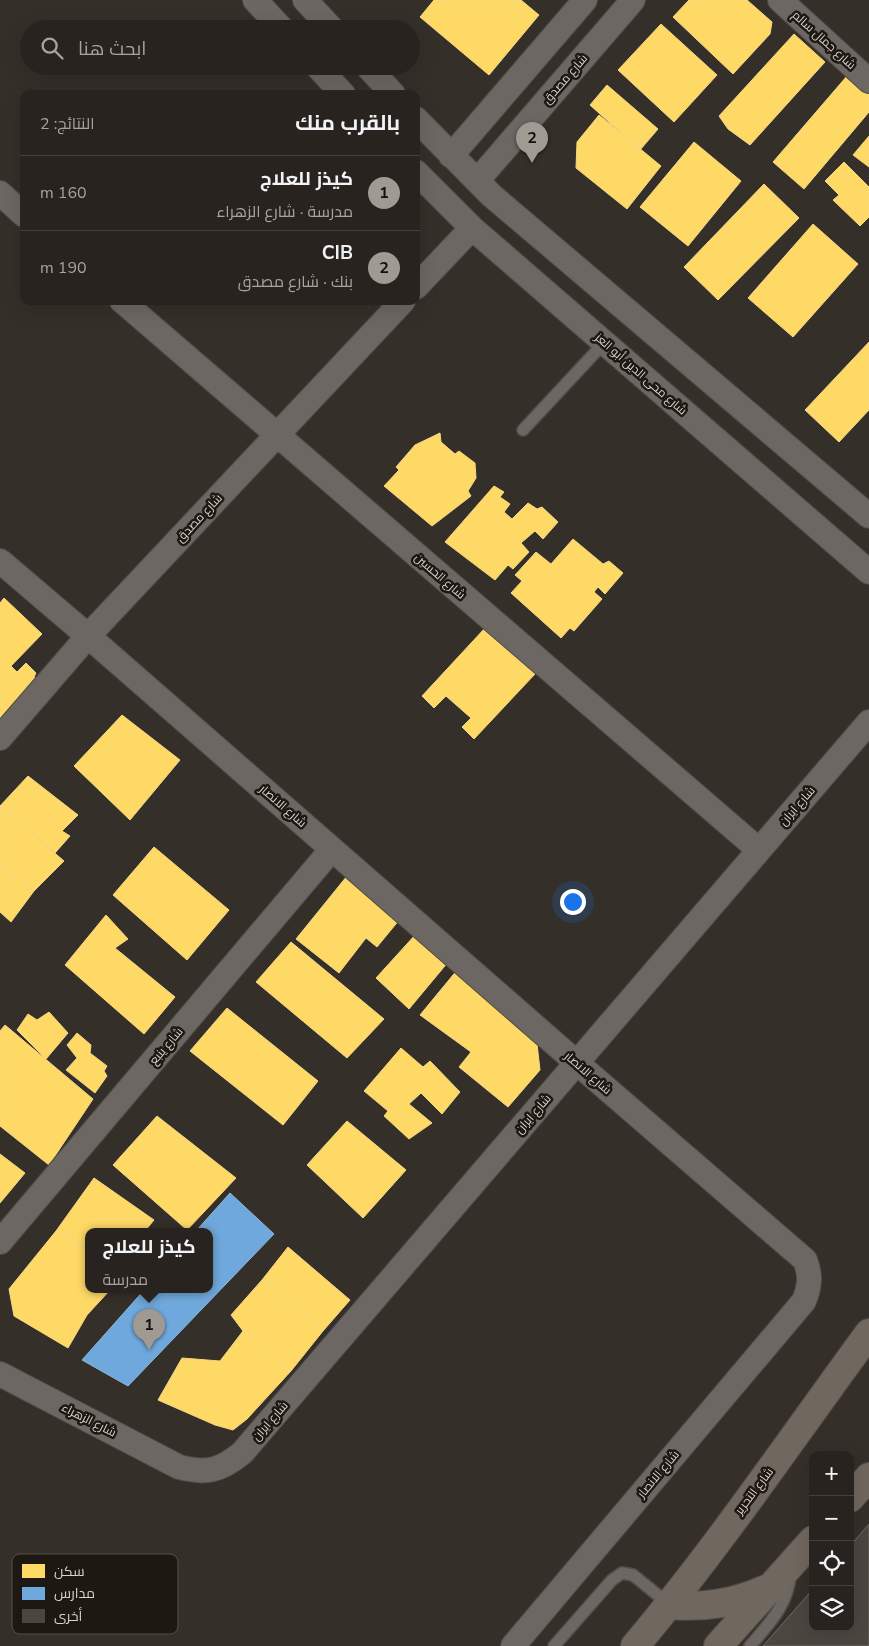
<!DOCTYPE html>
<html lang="ar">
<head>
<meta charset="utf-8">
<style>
	:root { --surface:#28231f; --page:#342f2c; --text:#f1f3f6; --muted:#a5a4a4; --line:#44403d; --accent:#a19a93 }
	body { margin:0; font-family:"Nunito Sans",Cairo,sans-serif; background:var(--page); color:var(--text); direction:rtl }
	.controls { position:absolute; right:15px; bottom:15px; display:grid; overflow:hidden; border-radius:10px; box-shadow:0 5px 20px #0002 }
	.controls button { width:45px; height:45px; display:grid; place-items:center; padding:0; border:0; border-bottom:1px solid var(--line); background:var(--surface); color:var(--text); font:25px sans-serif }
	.you { position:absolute; left:572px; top:901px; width:18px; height:18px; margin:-12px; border:4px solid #fff; border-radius:50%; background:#1a73e8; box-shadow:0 0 0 8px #1a73e833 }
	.badge { display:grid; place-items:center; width:32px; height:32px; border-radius:50%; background:var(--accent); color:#111; font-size:16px; font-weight:700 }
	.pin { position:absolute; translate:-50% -41px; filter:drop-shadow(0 1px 2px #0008) }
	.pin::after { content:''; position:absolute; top:26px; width:18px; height:15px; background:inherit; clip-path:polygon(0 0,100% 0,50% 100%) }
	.popup { position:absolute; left:85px; top:1228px; width:128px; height:65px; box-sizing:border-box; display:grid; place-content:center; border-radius:10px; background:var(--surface); filter:drop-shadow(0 1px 4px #0005); font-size:16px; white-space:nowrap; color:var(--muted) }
	.popup b { font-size:19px; color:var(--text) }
	.popup::after { content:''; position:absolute; left:50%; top:100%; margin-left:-10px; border:10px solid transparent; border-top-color:var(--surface) }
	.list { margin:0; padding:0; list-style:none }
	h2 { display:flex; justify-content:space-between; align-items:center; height:65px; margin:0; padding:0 20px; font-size:21px }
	h2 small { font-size:16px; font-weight:400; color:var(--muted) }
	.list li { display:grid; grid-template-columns:32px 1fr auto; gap:15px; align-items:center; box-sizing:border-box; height:75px; padding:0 20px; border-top:1px solid var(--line) }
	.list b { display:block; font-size:19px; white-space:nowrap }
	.list p { margin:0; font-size:16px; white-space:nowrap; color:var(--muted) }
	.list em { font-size:16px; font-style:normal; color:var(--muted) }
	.icon { flex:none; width:28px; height:28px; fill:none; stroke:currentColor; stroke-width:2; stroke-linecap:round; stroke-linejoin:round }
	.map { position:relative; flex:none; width:869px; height:1646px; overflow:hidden; direction:ltr }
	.search { position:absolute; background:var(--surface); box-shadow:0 5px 20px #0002; left:20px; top:20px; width:400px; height:55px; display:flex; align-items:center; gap:12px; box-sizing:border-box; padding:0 18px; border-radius:28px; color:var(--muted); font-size:19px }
	.panel { position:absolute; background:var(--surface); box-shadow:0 5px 20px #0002; left:20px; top:90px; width:400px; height:215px; border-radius:10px; direction:rtl }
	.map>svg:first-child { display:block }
	.homes { fill:#ffd966; stroke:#f4d785 }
	.schools { fill:#6fa8dc; stroke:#8fb5d7 }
	.building { fill:#4c4641; stroke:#706a64 }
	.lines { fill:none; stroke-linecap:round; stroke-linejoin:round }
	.service-casing { stroke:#524c47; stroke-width:14 }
	.minor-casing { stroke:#524c47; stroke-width:26 }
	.primary-casing { stroke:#524c47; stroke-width:30 }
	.service { stroke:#6c6763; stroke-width:11 }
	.minor { stroke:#6c6763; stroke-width:24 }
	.primary { stroke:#70675f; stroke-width:28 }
	.labels { text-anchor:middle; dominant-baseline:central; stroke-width:5; stroke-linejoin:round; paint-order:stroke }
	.street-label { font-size:12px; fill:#dbd3cc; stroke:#1e1813 }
	.key { fill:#1e1813; stroke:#57504a; stroke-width:1 }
	.key-label { font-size:14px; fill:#dbd3cc }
</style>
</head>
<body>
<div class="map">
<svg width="869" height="1646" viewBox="0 0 869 1646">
	<rect width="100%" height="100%" fill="#352f29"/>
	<path class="homes" d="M434,0H521L539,15L489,75L420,17Z
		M689,0H747L772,22L770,34L733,74L673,17Z
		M661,24L717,75L674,122L618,70Z
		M794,34L825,62L750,145L728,129L719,116Z
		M847,76L869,94V112L804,189L773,162Z
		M607,85L658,129L640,150L590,105Z
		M599,115L661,166L627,209L576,168L577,142Z
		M869,136V167L853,155Z
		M694,142L741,181L688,246L640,207Z
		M844,162L869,187V217L860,226L833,200L839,195L825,181Z
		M764,184L799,218L718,300L684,267Z
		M813,224L858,264L793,337L748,298Z
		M869,342V410L839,442L805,410Z
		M440,433L441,442L455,454L459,451L475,463L476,478L468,491L471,496L432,526L384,486L399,470L396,467L415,445Z
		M494,486L504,492L500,497L510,504L504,512L512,519L528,503L537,509L542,507L558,522L543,539L535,531L521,543L529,552L513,569L508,565L495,580L445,542Z
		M573,539L603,564L609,561L623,573L605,594L598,587L594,592L602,599L574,631L570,628L561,638L511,593L522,581L515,575L536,552L551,564Z
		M4,598L42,634L11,666L17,672L26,663L36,673L34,677L42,684L0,730V603Z
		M485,628L535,674L474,739L462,727L471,718L446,696L434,708L422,696Z
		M122,715L180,760L130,820L74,766Z
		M28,776L78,815L62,831L70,836L55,853L0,806Z
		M0,806L64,861L34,891L0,863Z
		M154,847L229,910L187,960L113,895Z
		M0,863L34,891L11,922L0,912Z
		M347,876L400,919L377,947L366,938L339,973L296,939Z
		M106,915L128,939L115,948L175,997L144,1034L65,965Z
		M416,934L449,961L409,1009L376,978Z
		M291,942L384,1019L347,1058L256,982Z
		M458,969L536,1035L540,1070L508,1107L459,1067L471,1052L420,1015Z
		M227,1008L318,1081L283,1125L190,1051Z
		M49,1012L68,1033L46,1059L17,1030L28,1014L37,1020Z
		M5,1025L93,1099L49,1165L0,1126V1031Z
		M77,1033L91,1045L90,1053L107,1066L104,1071L107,1076L95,1093L66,1070L77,1058L67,1045Z
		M401,1048L423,1067L430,1061L460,1092L442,1114L421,1093L409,1104L432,1123L409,1139L384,1116L388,1111L364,1091Z
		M157,1116L236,1178L187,1230L113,1165Z
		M347,1121L406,1170L363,1218L307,1165Z
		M0,1154L25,1173L0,1203Z
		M94,1178L154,1220L145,1231H89V1251L56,1231Z
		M56,1231L89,1251V1289H111L87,1315L68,1348L14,1316L9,1289Z
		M288,1247L350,1300L323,1331L262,1280Z
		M262,1280L323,1331L291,1371L243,1331L231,1315Z
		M243,1331L291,1371L247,1419L233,1430L215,1425L158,1400L182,1358L220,1361Z"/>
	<path class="schools" d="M230,1193L274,1234L128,1386L82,1360L145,1289H209V1231H196Z"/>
	<path class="building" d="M869,1524V1646H763L813,1589V1627H850V1546Z"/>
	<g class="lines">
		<defs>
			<path id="service" d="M523,430L604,343
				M554,1646L612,1580L622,1573L633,1575L670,1605
				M750,1646C768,1625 789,1604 790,1574"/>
			<path id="minor" d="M255,0L282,29
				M305,0L332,29
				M780,0L869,81
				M317,66L343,94
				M367,66L393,94
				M416,119L491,195L869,516
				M451,156L585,0
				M416,172L472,228L869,572
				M477,181L633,0
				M0,193L24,215
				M416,287L472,228
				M122,301L759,850
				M0,561L88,636L577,1063L805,1260C811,1275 810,1286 804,1301L513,1646
				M0,738L88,636L403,301
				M0,1242L332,849
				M0,1374L179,1467C206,1474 220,1471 242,1453L869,722"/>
			<path id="primary" d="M850,1498L869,1477
				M670,1605C705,1608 734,1603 766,1589
				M635,1646C719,1546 792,1438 869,1333
				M718,1646L813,1540"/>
		</defs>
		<use href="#service" class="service-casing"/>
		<use href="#minor" class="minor-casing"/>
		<use href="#primary" class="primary-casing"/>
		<use href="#service" class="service"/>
		<use href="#minor" class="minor"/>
		<use href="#primary" class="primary"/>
	</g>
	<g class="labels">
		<g class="street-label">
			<text transform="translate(824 40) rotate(42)">شارع جمال سالم</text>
			<text transform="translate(565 79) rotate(-49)">شارع مصدق</text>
			<text transform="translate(641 374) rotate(41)">شارع محى الدين أبو العز</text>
			<text transform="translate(199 518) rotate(-47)">شارع مصدق</text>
			<text transform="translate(440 576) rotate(41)">شارع الحسين</text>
			<text transform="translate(283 806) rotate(41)">شارع الانصار</text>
			<text transform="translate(797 806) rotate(-49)">شارع ايران</text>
			<text transform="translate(166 1046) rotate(-50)">شارع ينبع</text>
			<text transform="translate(588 1073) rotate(41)">شارع الانصار</text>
			<text transform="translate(533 1114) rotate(-49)">شارع ايران</text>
			<text transform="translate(89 1420) rotate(27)">شارع الزهراء</text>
			<text transform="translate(270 1421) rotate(-49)">شارع ايران</text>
			<text transform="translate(658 1474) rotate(-50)">شارع الانصار</text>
			<text transform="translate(754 1491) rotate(-53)">شارع التحرير</text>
		</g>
	</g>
	<rect x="12" y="1554" width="166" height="80" rx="8" class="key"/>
	<rect x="22" y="1564" width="23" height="14" fill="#ffd966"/>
	<rect x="22" y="1587" width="23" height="13" fill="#6fa8dc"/>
	<rect x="22" y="1609" width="23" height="14" fill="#4c4641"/>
	<g class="key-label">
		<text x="54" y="1576">سكن</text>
		<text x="54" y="1598">مدارس</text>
		<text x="54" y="1621">أخرى</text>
	</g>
</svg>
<div class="controls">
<button>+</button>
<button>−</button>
<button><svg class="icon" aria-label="locate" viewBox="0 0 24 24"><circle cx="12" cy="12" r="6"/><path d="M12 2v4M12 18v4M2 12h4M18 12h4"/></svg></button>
<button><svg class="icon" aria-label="layers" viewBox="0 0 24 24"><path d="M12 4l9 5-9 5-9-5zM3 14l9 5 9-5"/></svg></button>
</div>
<div class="you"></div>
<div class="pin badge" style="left:149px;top:1350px">1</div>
<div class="popup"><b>كيذز للعلاج</b>مدرسة</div>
<div class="pin badge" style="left:532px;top:163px">2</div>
<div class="search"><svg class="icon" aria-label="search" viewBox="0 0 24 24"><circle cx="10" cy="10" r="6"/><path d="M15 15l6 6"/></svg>ابحث هنا</div>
<section class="panel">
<h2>بالقرب منك<small>النتائج: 2</small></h2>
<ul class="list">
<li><span class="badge">1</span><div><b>كيذز للعلاج</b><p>مدرسة · شارع الزهراء</p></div><em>160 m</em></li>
<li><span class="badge">2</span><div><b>CIB</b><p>بنك · شارع مصدق</p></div><em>190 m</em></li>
</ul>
</section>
</div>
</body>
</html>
